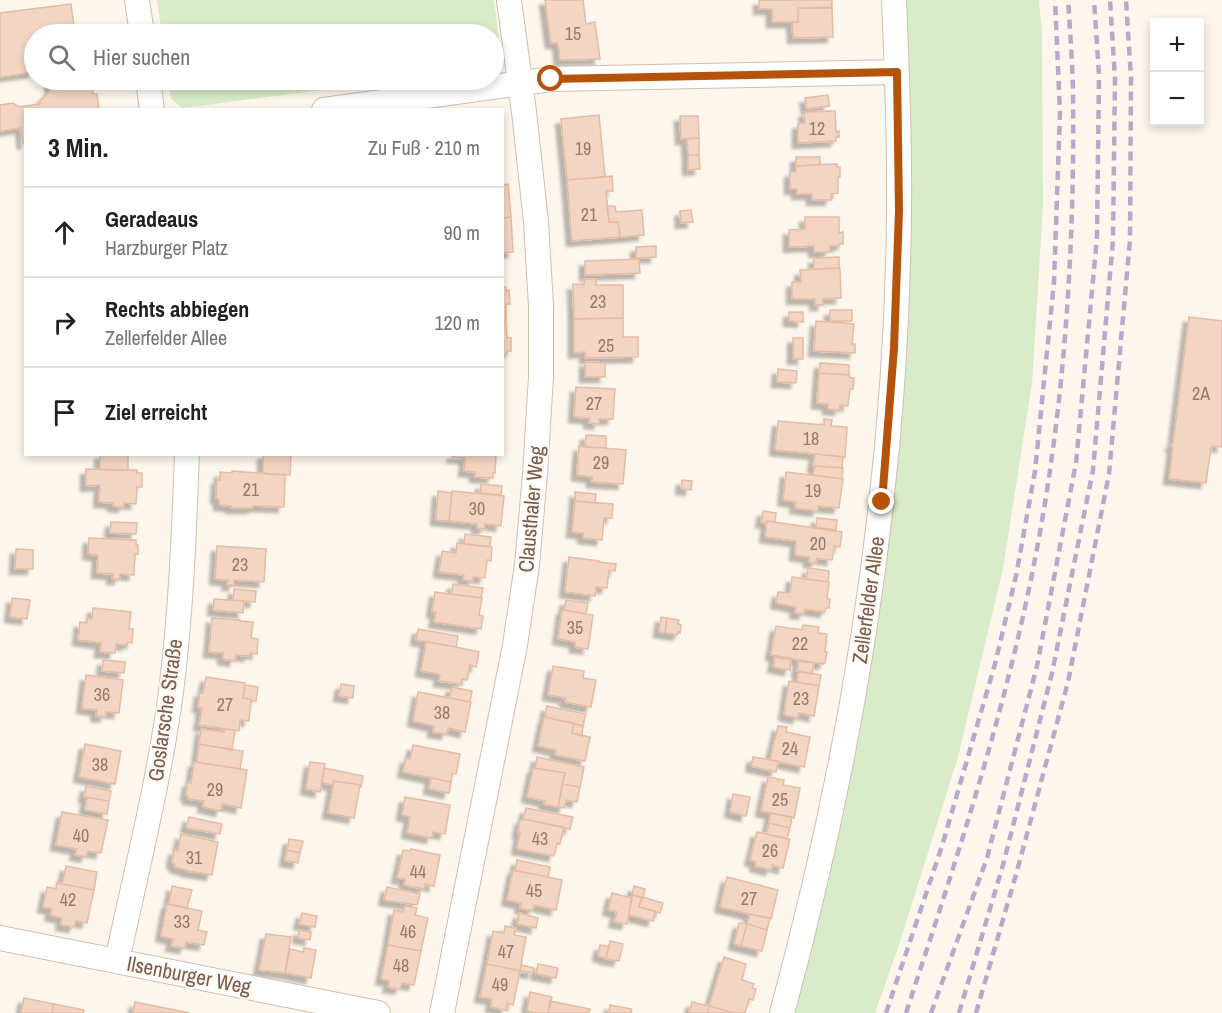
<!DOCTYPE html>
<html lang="de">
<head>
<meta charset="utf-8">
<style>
	:root { --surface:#fff; --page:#f2f2f2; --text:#202124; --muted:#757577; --line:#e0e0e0 }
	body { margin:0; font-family:"Archivo Narrow",sans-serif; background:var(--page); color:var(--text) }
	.controls { position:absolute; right:18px; top:18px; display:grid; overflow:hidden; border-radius:0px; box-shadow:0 3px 9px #0003 }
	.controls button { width:54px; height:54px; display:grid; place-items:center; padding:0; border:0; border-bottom:2px solid var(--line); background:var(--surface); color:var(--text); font:30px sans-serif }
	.stop { position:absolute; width:18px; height:18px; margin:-14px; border:4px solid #b45309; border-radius:50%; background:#fff }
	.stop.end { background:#b45309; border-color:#fff; box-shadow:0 2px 6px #0008 }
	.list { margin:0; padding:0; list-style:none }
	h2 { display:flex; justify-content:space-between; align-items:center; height:78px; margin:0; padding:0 24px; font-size:26px }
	h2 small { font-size:20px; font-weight:400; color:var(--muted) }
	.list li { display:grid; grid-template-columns:39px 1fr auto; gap:18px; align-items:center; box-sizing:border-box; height:90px; padding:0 24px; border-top:2px solid var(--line) }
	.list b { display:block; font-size:22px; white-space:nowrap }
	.list p { margin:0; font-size:20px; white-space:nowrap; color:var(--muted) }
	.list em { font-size:20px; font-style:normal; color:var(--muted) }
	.icon { flex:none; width:33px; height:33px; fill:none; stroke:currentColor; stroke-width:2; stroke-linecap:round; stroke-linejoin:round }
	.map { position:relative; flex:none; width:1222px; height:1013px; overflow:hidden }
	.search { position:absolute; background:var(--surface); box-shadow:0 3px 9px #0003; left:24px; top:24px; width:480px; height:66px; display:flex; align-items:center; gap:15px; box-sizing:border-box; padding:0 21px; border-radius:33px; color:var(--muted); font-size:22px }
	.panel { position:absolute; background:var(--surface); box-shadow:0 3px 9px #0003; left:24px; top:108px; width:480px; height:348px; border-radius:0px }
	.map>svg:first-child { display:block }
	.green { fill:#d8ecc9 }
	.building { fill:#f3d5c3; stroke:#e6bba3; stroke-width:1.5; filter:url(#shadow) }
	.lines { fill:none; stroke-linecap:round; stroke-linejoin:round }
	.street-casing { stroke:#d1beb0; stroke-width:26 }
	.street { stroke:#fff; stroke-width:24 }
	.rail { stroke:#b9a8c9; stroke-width:4.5; stroke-dasharray:9 6; stroke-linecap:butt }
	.route { stroke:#b45309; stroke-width:8 }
	.labels { text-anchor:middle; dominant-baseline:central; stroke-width:4.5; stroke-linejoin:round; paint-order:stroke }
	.number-label { font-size:18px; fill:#987a6a }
	.street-label { font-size:21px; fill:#7a5c4d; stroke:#fffaf3 }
</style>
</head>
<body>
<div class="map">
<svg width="1222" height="1013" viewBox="0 0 1222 1013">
	<defs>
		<filter id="shadow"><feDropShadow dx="-5.5" dy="5.5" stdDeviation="1.5" flood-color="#0004"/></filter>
	</defs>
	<rect width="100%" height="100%" fill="#fdf6ec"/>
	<path class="green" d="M157,0H494L501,56L494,66V34H162Z
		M903,0H1039L1042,34L1043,203L1038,288L1032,383L1003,569L958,757L900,942L875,1013H791L870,655Z
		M168,80H398L182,108L171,99Z"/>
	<path class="building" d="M545,0H583L586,24L595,22L600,59L560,60L558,43H551Z
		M759,0H832V8H798V22H772V9H759Z
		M71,4L75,34H34V72L0,77V13Z
		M832,7L833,37L793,38L792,22H798V8Z
		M50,80H91L93,94H97L99,110H26V143H23L21,128L0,131V105L13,103L19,107L40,104V101L51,90Z
		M828,95L829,106L807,109L805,98Z
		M835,111L836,132L839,131V137L836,136V141L798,143V124L805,123L804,112Z
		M599,115L605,177L567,180L561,119Z
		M680,116H698L699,138L681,139Z
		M699,138V155H688L687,139Z
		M688,155H699L700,169L688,170Z
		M796,157H820V165L796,166Z
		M837,164V167H840V177H838V193L831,194V200H812V194H797V189H790V172H796V166H807V165Z
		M612,176L613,191H606L609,222H618L620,237L572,241L567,180Z
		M508,184L511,217L502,218V185Z
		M607,206H615L616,212L642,210L644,235L620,237L618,222H609Z
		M691,210L693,222L681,223L680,211Z
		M511,217L513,252L502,253V218Z
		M805,217H839V233L843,232V244H839V246H830V252H814V246L789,247V230L805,229Z
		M656,246V257L636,258V247Z
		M839,257V268L814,269V258Z
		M639,259L640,273L585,275V261Z
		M840,268L841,298L823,299V305H815V299H792V282H801L800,270Z
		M584,279H596V285H623V318L574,319L573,284L584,285Z
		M502,287H506V291L509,290L510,304H506V320H502Z
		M830,310H852V321H830Z
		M789,312H803V322L789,321Z
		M1189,317L1222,321V447L1213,446L1212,448L1211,447L1206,483L1169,479L1173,447L1171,446V444H1173Z
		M623,318V337H638V357L585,358V352L574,353V319Z
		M502,320H506L507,338H511V351H507V354L502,355Z
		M816,321L854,324L852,344H855V353L814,351Z
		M793,338H803V359H793Z
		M585,362L605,363V377H585Z
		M820,363L849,365V375L819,373Z
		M778,369L797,371L796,383L777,382Z
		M819,373L849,375L850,376V378H854L853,389H850L848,406L840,405V410L828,409V404L817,403Z
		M576,387L615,389L613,419H599V424L589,423V418L574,417Z
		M824,419L832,420L831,426L847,427L845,457L775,450L778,421L824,425Z
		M586,435L606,436V448L585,447Z
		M579,446L626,450L623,484L592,482V477L577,475Z
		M100,454H128V470H100Z
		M263,454H291L290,475L265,474V473H263Z
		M453,454H496L495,473H493V478L475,477V472L464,471L465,458L452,457Z
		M815,454L843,457L842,468L813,466Z
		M815,466L843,468L842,479L813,475Z
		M86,469L137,470V473H142V487H137L136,504L124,503V507L113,506V503L99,502L100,485L86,486Z
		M232,471L285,475L284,507L253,506V508H231V506L219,505V499L216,498L217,479L220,480V472L232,473Z
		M786,472L843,479L839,508L818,506V511L795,508L796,502L783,500Z
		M682,480L692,481L691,490L681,489Z
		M481,484L502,486L501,495L480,493Z
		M438,491L452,493L449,521L436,520Z
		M452,491L504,496L501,526L485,524V529L477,528V524L449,521Z
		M575,492L596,494L595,503L575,501Z
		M575,501L613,504L612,518H604L602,540L583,538V533L572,532Z
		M763,511L776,513L775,522L767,521V523L761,522Z
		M817,518L837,520L836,530L816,527Z
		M767,521L842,532L840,547L834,546L832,560L817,558L816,563L809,562V557L795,555L796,541L765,537Z
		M111,522L137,523L136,534L110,533Z
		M465,534L491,537L490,547L464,544Z
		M89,538L136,540V545H138V554H135L134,575L120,574V579H112L113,574L97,573L98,555L88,554Z
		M457,543L492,547L491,561L487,560L485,578L473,577V581L463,580L464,575L439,572L442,551L456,553Z
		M217,546L266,549L264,582L234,580V585H227L228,580L215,579Z
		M16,549L33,550V569H15Z
		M569,557L599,561V562L616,564L615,571L609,570L607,588L596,587L595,596L565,592Z
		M808,568L829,571L828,582L806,579Z
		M792,577L829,582L827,599H830L829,608H826L825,612L805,609L804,614L795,613L796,607L776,603L778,592L790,593Z
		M453,584L483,588L481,598L451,594Z
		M234,589L256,591L255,602L233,600Z
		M435,592L482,598L479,615L483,616L481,629L434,622L436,612H432Z
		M12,598L30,600L27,619L10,617Z
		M214,599L244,601L243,613L213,610Z
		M566,600L588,603L586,614L564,610Z
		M93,608L131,612L129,629H133L132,643L128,642L127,645L116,644L115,653L100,652L101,643L78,640L80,622L87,623V618L92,619Z
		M562,610L593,615L588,649L575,647V642L558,639Z
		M661,617L667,618L665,633L659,632Z
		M212,618L240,620V621L253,622L251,638L258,639L257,654L250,653L249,656L236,655L235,661L223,659V653L209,652Z
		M667,618L679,620L678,624L681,625L680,633L678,632L677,635L665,633Z
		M803,625L819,627L818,633L827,634L825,652H827L825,663H823V664L771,655L776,626L802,630Z
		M418,629L458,636L456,647L416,640Z
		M426,642L456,647L479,652L476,667L470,665L467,680L462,679L461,684L439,681L440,675L438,674L421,671Z
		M775,657L791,660L790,670L773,667Z
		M103,660L125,662L124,673L102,671Z
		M799,661L814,663L812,674L797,671Z
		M553,666L584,671L583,678L596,680L591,707L565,702L566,698L548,695Z
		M799,671L821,675L819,686L797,682Z
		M86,675L123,680L119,713L106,712L105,717L96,716L97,710L82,708Z
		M206,677L245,683L243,698L251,699L249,721L240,720L239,731L199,725L202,708L198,707L200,692L203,693Z
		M789,681L819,686L814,716L799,713L798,718L784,715Z
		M341,684L354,686L353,698L339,696Z
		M245,685L258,687L256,701H251V699L243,698Z
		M452,687L472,691L470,702L449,698Z
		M418,692L471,702L465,732L448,728L447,734L433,732L434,726L413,721Z
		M547,706L586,714L583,726L545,717Z
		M544,717L574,723L572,733L590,737L585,761L555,755L556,750L538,746Z
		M574,724L583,726L582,736L572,733Z
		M778,726L787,727L786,732L810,737L804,767L770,760Z
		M201,729L224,732L225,729L235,730L232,750L199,744Z
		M85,744L121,751L115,784L79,777Z
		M199,744L243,751L240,769L197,762Z
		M413,745L460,754L456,774L452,773L451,782L403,772L406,758L410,759Z
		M537,757L584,767L580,787L562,784L565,773L535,768Z
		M753,757L778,761L776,772L751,766Z
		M194,762L247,770L241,808L222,804L221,811L203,807L204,801L188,799V796L186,795L188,782L191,783Z
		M310,762L325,764L320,792L306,789Z
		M324,768L363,776L361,787H360V785L334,781L333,785L322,783Z
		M533,768L565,773L558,807L544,804L545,801L527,797Z
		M768,777L784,780L783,785L800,788L794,818L761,811Z
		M431,778L451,782L449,793L429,789Z
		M334,781L360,785L354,818L328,813Z
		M562,784L580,787L577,802L566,800L564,808L558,807Z
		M86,786L111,791L109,801L84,797Z
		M733,794L750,797L746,816L730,812Z
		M87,797L109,801L107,814L85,810Z
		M405,797L450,805L445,834L433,832L432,838L407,833L410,817L402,815Z
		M526,808L573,817L570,829L523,819Z
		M62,812L108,820L101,853L88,851L86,857L75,855L77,849L56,845Z
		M771,813L792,817L790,828L769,823Z
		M189,817L222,824L220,834L186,828Z
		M523,819L564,827L560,844L557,843L554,856L517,849L520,833H518L520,820H523Z
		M769,823L790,828L787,839L766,834Z
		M757,832L790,839L783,868L772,865L771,870L755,866L756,862L750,860Z
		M181,834L218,842L212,875L187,871V870L175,867V864L172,863L174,850L178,851Z
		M289,839L303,841L300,853L287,850Z
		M411,849L440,855L434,886L425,884L424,889L404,885L405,879L397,878L403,850L410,851Z
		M287,850L300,853L298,863L285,861Z
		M517,860L550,867L548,877L515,871Z
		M66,866L97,872L94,890L62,884Z
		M513,870L562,880L556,910L534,905L533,911L520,908L521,903L507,900Z
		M727,877L778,890L771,919L720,907Z
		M57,883L94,890L87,923L76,921L74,927L61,925L62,918L50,915L52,909L43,907L47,887L56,889Z
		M172,886L192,890L187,908L169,904Z
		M634,886L645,889L643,898L632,895Z
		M387,887L420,894L417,905L384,900Z
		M612,893L632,898L627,924L614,922L617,912L608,910Z
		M632,895L642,897L639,907L655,911L653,921L629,915Z
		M642,897L663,903L660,913L639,907Z
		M167,904L202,911L198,930L207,932L204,945L186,942L185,948L171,946L173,939L161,936Z
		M405,906L417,908L415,915L428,918L421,951L388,945L394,910L403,912Z
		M302,913L317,916L315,927L299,924Z
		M519,913L538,918L536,928L517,924Z
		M750,914L770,918L767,930L747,924Z
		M739,923L747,924L741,946L734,944Z
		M747,924L767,930L762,951L741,946Z
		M505,926L516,928L514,935L526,937L520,971L487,964L493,931L504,933Z
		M299,930L311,932L310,940L298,938Z
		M266,934L291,937L285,973L259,970Z
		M610,941L623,944L619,961L606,959Z
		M388,945L421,951L414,985L402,983L400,989L388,987L390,981L381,979Z
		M600,945L609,947L606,958L598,956Z
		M304,948L316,950L311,978L285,973L290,949L303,952Z
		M724,957L746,964L742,980L754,984L752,988L756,989L753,1000L749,999L745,1013H734L709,1006Z
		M487,964L520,971L513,1005L507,1003L506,1010L491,1007L492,999L480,997Z
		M538,964L558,968L556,978L536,974Z
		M521,965L534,968L533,973L520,971Z
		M530,992L552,997L548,1013H537L527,1011Z
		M24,998L54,1004L52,1013H21Z
		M550,1001L590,1009L589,1013H548Z
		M135,1002L190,1013H133Z
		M692,1002L709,1006L707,1013H689Z
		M54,1004L84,1010L83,1013H52Z
		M610,1005L632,1009L631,1013H609Z
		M709,1006L734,1013H707Z"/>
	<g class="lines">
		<defs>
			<path id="street" d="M137,0L142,34
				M148,80L152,110
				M324,110L551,79L897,72
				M0,938L378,1013
				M117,961C136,872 159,782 171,692C181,613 184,534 187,454
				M442,1013L515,645L527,565L535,474L541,377V306L536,222L524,112L509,0
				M782,1013C853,752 897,482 899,211C900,141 897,70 894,0"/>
		</defs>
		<use href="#street" class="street-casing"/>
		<use href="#street" class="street"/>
		<path class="rail" d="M886,1013L942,846L995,664L1016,576L1035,471L1054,282L1060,113L1055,0
			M906,1013C953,870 1001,726 1031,579C1064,419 1075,252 1073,88C1072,59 1070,29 1068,0
			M931,1013L987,858L1037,666L1076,463L1097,237L1099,75L1094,0
			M959,1013L1003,865L1052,673L1093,470L1113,240L1115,79L1110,0
			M976,1013L1017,871L1068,682L1109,474L1130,240L1131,78L1126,0"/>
	</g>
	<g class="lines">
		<path class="route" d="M551,79L897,72L899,211L894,348L882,502"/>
	</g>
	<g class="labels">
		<g class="number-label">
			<text x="573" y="33">15</text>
			<text x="817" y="128">12</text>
			<text x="583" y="148">19</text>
			<text x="589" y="214">21</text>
			<text x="598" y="301">23</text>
			<text x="606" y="345">25</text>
			<text x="1201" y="393">2A</text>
			<text x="594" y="403">27</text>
			<text x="811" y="438">18</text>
			<text x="601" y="462">29</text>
			<text x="251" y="489">21</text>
			<text x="813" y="490">19</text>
			<text x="477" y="508">30</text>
			<text x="818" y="543">20</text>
			<text x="240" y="564">23</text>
			<text x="575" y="627">35</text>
			<text x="800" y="643">22</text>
			<text x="102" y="694">36</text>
			<text x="801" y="698">23</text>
			<text x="225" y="704">27</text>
			<text x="442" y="712">38</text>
			<text x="790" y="748">24</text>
			<text x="100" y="764">38</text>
			<text x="215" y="789">29</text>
			<text x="780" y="799">25</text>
			<text x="81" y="835">40</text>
			<text x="540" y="838">43</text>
			<text x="770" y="850">26</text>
			<text x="194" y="857">31</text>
			<text x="418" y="871">44</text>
			<text x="534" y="890">45</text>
			<text x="749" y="898">27</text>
			<text x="68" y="899">42</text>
			<text x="182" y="921">33</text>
			<text x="408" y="931">46</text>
			<text x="506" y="951">47</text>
			<text x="401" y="965">48</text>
			<text x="500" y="984">49</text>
		</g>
		<g class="street-label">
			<text transform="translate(531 509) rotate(-85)">Clausthaler Weg</text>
			<text transform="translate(868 600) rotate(-82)">Zellerfelder Allee</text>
			<text transform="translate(165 710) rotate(-82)">Goslarsche Straße</text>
			<text transform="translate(189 975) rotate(11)">Ilsenburger Weg</text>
		</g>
	</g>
</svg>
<div class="controls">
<button>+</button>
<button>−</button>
</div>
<div class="stop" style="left:551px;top:79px"></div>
<div class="stop end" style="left:882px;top:502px"></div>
<div class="search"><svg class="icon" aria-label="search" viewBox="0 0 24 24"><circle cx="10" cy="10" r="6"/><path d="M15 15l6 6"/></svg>Hier suchen</div>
<section class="panel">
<h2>3 Min.<small>Zu Fuß · 210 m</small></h2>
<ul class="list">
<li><svg class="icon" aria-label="ahead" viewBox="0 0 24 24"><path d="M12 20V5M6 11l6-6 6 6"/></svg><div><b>Geradeaus</b><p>Harzburger Platz</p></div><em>90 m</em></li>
<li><svg class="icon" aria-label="right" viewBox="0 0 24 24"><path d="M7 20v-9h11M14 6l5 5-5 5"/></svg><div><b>Rechts abbiegen</b><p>Zellerfelder Allee</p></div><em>120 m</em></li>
<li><svg class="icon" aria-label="arrive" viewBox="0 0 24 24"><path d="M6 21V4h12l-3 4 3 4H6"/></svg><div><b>Ziel erreicht</b></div></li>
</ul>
</section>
</div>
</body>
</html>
